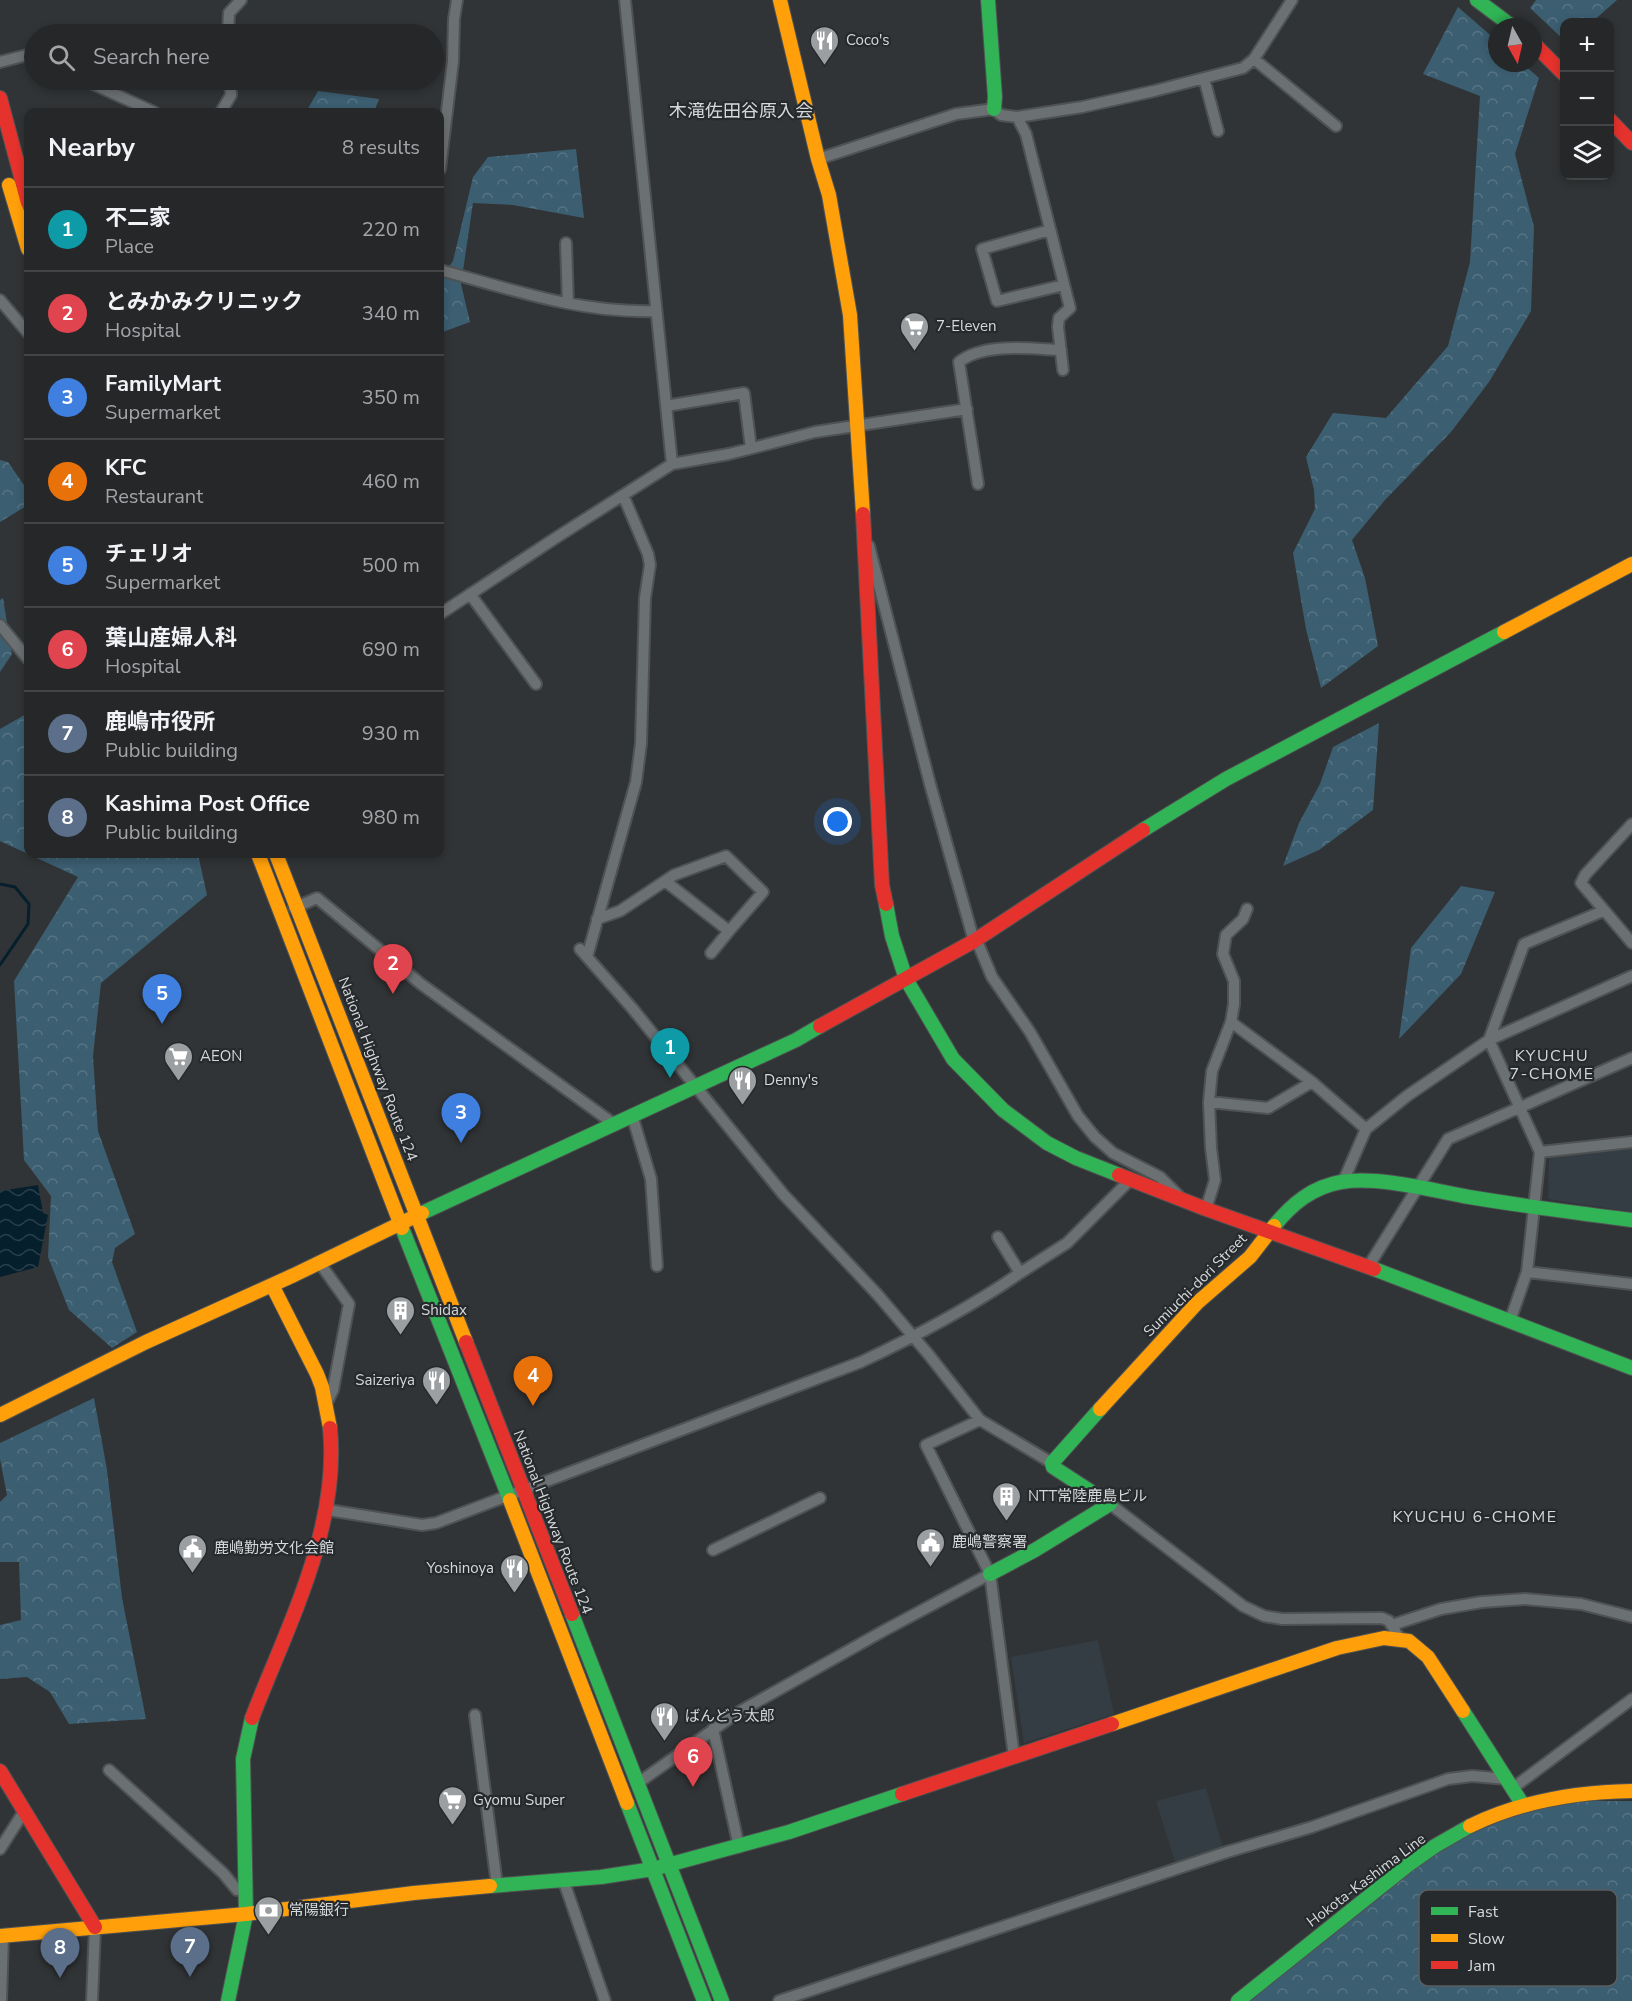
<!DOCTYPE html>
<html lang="en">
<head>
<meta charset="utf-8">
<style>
	:root { --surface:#252728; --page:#313334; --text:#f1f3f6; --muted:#a3a5a8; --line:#424445; --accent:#9c9fa1 }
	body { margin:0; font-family:"Nunito Sans","Noto Sans JP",sans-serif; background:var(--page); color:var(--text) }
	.controls { position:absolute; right:18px; top:18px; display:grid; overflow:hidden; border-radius:12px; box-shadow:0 3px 9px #0003 }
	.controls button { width:54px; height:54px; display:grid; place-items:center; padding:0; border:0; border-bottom:2px solid var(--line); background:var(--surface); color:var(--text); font:30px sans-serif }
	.compass { position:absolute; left:1488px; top:18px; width:54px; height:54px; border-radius:50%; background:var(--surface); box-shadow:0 3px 9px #0003; rotate:172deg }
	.you { position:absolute; left:838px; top:822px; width:21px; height:21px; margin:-15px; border:4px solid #fff; border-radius:50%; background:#1a73e8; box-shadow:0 0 0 9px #1a73e833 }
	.badge { display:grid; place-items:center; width:39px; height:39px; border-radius:50%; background:var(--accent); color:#fff; font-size:20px; font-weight:700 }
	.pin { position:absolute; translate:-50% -50px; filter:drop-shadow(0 2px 3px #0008) }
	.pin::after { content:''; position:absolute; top:32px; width:21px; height:18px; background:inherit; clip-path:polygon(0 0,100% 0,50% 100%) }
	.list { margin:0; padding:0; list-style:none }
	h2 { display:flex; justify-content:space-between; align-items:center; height:78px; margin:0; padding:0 24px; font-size:26px }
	h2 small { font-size:20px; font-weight:400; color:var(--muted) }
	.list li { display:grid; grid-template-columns:39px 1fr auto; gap:18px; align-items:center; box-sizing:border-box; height:84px; padding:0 24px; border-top:2px solid var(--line) }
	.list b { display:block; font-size:22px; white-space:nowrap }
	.list p { margin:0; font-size:20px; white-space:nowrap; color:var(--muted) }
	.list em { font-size:20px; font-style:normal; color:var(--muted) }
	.icon { flex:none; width:33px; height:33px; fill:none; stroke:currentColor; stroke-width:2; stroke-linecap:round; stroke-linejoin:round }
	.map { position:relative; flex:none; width:1632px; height:2001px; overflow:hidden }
	.search { position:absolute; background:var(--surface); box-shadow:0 3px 9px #0003; left:24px; top:24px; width:420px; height:66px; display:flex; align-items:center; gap:15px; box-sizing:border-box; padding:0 21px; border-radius:33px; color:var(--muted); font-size:22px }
	.panel { position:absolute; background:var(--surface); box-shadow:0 3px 9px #0003; left:24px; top:108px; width:420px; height:750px; border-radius:12px }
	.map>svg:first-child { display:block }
	.built { fill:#343d43 }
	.forest { fill:url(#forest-crowns) }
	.water { fill:url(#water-waves) }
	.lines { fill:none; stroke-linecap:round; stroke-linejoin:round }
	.stream { stroke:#051f2d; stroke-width:3 }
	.street-casing { stroke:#4f5253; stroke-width:14 }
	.fast-casing { stroke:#4f5253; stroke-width:16 }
	.slow-casing { stroke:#4f5253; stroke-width:16 }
	.jam-casing { stroke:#4f5253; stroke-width:16 }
	.street { stroke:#6b7073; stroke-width:10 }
	.fast { stroke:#30b455; stroke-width:14 }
	.slow { stroke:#ff9f0a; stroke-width:14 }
	.jam { stroke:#e5322d; stroke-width:14 }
	.labels { text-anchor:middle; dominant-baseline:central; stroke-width:4.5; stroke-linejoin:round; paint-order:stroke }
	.poi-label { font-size:15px; fill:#d5d8da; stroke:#262a2c; text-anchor:start }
	.street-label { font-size:15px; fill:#d5d8da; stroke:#262a2c }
	.neighbourhood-label { font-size:16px; letter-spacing:1.5px; fill:#d5d8da; stroke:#262a2c }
	.quarter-label { font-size:18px; fill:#d5d8da; stroke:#262a2c }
	.key { fill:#262a2c; stroke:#5b5e60; stroke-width:1.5 }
	.key-label { font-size:16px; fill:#d5d8da }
</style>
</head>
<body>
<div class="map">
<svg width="1632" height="2001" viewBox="0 0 1632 2001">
	<defs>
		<pattern id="forest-crowns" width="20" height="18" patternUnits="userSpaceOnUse" patternTransform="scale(1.5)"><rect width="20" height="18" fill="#3c5e71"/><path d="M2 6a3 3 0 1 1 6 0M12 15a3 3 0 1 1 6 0" fill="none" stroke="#577485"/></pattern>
		<pattern id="water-waves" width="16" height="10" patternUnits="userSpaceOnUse" patternTransform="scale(1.5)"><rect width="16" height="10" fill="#051f2d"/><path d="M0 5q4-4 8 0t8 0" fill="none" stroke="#293f4b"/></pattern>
	</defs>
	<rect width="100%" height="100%" fill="#313436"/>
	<path class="built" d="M1632,1147V1212L1548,1199L1549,1157Z
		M1098,1640L1114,1714L1024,1743L1011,1657Z
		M1206,1788L1223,1848L1176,1865L1156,1801Z"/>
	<path class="forest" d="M1536,0H1617L1592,22H1564V40L1530,8Z
		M1458,7L1497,41V63H1522L1539,78L1515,154L1534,227L1531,311L1489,382L1451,432L1385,500L1352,540L1365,578L1378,646L1321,688L1306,629L1293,553L1315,509L1314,490L1306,457L1333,413L1386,418L1448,346L1470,262L1480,96L1423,74Z
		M318,91L379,99L374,112H306Z
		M576,149L584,218L513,205L473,203L461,284L470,322L440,333V278L453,261L473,177L488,157Z
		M0,460L8,462L28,491V505L0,522Z
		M3,598L12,654L0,672V600Z
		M28,713V854H198L207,895L101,983L93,1056L98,1131L135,1234L115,1248L112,1262L137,1332L112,1348L69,1310L48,1257L51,1196L24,1160L14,981L78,877L0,841V729Z
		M1379,723L1373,810L1319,850L1283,866L1299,823L1320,784L1333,747Z
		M1461,886L1495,892L1461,974L1399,1039L1411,948Z
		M94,1398L107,1470L122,1598L146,1719L69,1724L50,1692L27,1677L0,1679V1625L21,1620L19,1562H0V1502L7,1495L0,1459V1443Z
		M1572,1801H1632V2001H1250L1407,1871L1466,1834L1492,1821Z"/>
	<path class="water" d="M38,1185L43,1213L48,1215L38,1267L0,1277V1191Z"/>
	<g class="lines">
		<path class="stream" d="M0,884L15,887L29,904L28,924L0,965"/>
		<defs>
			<path id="street" d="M625,0L672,464
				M228,34L229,13L241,0
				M1254,59L1336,126
				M0,62L31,54L34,56
				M1204,78L1218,131
				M84,80L154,112
				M221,112L231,95L230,80
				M1017,117L1026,134L1070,308L1059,318L1058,327L1063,370
				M818,159L956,114L994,109L1001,115L1017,117L1082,107L1154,91L1243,68L1254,59L1292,0
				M440,169L453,61L454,19L457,0
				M1050,230L982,249L997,301L1064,285
				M566,243L568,303
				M440,270C510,289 582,314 656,311
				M0,300L28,333
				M666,406L744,393L751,448
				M978,484L959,362C984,342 1031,349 1061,350
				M869,546L930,784L974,941L979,946L992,977L1030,1032L1078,1116L1095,1137L1113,1153L1160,1177L1179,1196
				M470,594L536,684
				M440,614L557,537L672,464L729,454L815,432L967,409
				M0,625L28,659
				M1632,824L1585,875L1581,883L1632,943
				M665,881L729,931L711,953
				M294,908L317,898L421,984L614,1124
				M597,919L620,911L674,875L726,856L763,892L729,931
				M580,949L632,1008L783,1194L877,1294L929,1355L980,1420L1052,1463
				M587,957L636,782L641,743L645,598L650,565L648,554L623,495
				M1231,1022L1312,1082L1366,1129
				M1209,1102L1268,1108L1312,1082
				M632,1115L651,1179L657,1266
				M1540,1152L1632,1142
				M1343,1182L1366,1129L1407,1096L1489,1040L1632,976
				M1206,1209L1215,1180L1211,1148L1209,1102L1212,1071L1231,1022L1234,1004V981L1223,954L1226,935L1243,919L1247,909
				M319,1262L349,1304L333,1390L326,1404
				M1368,1267L1448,1139L1632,1058
				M1527,1272L1632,1284
				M1020,1273L1067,1243L1131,1179
				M1510,1321L1527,1272L1540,1152L1489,1040L1524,944L1603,911
				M980,1420L926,1445L990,1574L1014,1756
				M1110,1504L1243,1606L1264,1616L1282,1619L1382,1618L1389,1621L1400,1639
				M328,1510L422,1525L436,1523L861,1362C916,1336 970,1308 1020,1273L998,1237
				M713,1550L820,1498
				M1392,1625L1441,1609L1482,1602L1525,1599L1581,1604L1632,1617
				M475,1715L497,1885
				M713,1729L739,1847
				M109,1770L223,1873L237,1890
				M638,1783L737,1713L885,1630L990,1574
				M1513,1788L1632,1699
				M0,1849L23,1813
				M563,1879L605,2001
				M1,2001L3,1936
				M92,2001L95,1927
				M779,2001L1227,1852L1312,1827L1448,1779L1472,1776L1507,1779"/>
			<path id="fast" d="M988,0L995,97L994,109
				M1477,0L1513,27
				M1143,830L1226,779L1504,632
				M886,904L892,936L906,979L953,1059L1003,1110L1047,1143L1076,1158L1119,1175
				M422,1213L796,1040L820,1026
				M1274,1226C1292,1204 1312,1187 1341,1182C1379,1176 1431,1190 1469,1197C1523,1206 1577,1213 1632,1220
				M402,1228L510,1500
				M1374,1269L1632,1368
				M990,1574L1035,1550L1110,1504L1053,1467L1052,1463L1100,1409
				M572,1614L722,2001
				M1463,1711L1523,1805
				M627,1803L704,2001
				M490,1886L601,1877L653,1869L789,1832L902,1794
				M228,2001L246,1914L243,1759L252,1718
				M1238,2001L1408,1865L1435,1846L1470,1826"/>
			<path id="slow" d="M780,0L818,159L829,195L850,315L863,514
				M9,185L28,249
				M1504,632L1632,564
				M258,854L402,1228
				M276,854L466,1342
				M272,1285L317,1374L322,1387L330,1428
				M1100,1409L1197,1303L1250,1257L1274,1226
				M0,1415L146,1342L294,1275L422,1213
				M510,1500L627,1803
				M1112,1724L1337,1648L1384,1638L1409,1641L1428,1657L1463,1711
				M1470,1826C1521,1801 1575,1792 1632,1791
				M0,1936L246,1914L414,1893L490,1886"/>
			<path id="jam" d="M1533,43L1564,74
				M0,98L28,203
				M1610,120L1632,143
				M863,514L882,885L886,904
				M820,1026L974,941L1143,830
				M1119,1175L1206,1209L1374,1269
				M466,1342L572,1614
				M252,1718C287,1627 340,1528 330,1428
				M0,1771L95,1927
				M902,1794L1112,1724"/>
		</defs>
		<use href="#street" class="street-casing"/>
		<use href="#fast" class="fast-casing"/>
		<use href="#slow" class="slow-casing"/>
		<use href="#jam" class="jam-casing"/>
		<use href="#street" class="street"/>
		<use href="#fast" class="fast"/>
		<use href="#slow" class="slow"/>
		<use href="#jam" class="jam"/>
	</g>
	<defs>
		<symbol id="restaurant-pin" viewBox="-11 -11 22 30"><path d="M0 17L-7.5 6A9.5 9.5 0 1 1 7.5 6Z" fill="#9c9fa1" stroke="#262a2c"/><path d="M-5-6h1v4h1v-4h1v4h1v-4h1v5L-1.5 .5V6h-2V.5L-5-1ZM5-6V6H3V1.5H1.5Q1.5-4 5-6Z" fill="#fff"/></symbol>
		<symbol id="supermarket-pin" viewBox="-11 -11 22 30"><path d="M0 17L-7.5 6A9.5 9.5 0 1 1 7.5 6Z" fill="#9c9fa1" stroke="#262a2c"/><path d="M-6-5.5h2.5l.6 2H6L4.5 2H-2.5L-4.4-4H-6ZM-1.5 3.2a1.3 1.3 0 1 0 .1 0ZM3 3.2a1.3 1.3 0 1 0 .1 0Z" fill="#fff"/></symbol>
		<symbol id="building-pin" viewBox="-11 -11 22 30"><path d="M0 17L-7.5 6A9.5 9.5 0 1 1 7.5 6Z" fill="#9c9fa1" stroke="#262a2c"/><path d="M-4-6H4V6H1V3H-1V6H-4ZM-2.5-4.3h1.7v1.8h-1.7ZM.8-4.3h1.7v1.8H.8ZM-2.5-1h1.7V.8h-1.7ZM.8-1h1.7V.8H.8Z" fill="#fff"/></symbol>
		<symbol id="civic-pin" viewBox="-11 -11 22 30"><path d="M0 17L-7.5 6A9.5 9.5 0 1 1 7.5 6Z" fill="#9c9fa1" stroke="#262a2c"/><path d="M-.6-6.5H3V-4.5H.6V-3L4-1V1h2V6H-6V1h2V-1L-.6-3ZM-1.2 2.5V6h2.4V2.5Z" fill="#fff"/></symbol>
		<symbol id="bank-pin" viewBox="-11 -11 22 30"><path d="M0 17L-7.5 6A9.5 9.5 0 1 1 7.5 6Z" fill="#9c9fa1" stroke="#262a2c"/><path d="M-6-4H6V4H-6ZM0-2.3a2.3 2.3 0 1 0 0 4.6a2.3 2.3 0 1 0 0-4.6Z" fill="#fff"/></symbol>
	</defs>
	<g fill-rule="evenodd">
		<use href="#restaurant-pin" x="808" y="24" width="33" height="45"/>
		<use href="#supermarket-pin" x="898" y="310" width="33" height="45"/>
		<use href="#supermarket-pin" x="162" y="1040" width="33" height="45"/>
		<use href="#restaurant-pin" x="726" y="1064" width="33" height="45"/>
		<use href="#building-pin" x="384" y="1294" width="33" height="45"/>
		<use href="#restaurant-pin" x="420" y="1364" width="33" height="45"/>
		<use href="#building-pin" x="990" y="1480" width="33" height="45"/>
		<use href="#civic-pin" x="914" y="1526" width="33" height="45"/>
		<use href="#civic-pin" x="176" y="1532" width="33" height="45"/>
		<use href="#restaurant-pin" x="498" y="1552" width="33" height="45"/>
		<use href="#restaurant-pin" x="648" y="1700" width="33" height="45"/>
		<use href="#supermarket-pin" x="436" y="1784" width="33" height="45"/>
		<use href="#bank-pin" x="252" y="1894" width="33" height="45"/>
	</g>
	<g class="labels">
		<g class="poi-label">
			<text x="846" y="40">Coco's</text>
			<text x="936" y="326">7-Eleven</text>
			<text x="200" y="1056">AEON</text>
			<text x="764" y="1080">Denny's</text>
			<text x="421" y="1310">Shidax</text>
			<text x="415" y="1380" text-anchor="end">Saizeriya</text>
			<text x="1028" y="1496">NTT常陸鹿島ビル</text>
			<text x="952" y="1542">鹿嶋警察署</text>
			<text x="214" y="1548">鹿嶋勤労文化会館</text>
			<text x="494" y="1568" text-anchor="end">Yoshinoya</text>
			<text x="685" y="1716">ばんどう太郎</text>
			<text x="473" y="1800">Gyomu Super</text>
			<text x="289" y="1910">常陽銀行</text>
		</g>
		<g class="street-label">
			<text transform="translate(378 1069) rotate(69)">National Highway Route 124</text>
			<text transform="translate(1195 1285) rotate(-45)">Sumiuchi-dori Street</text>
			<text transform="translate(553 1522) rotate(69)">National Highway Route 124</text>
			<text transform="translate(1366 1880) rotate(-37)">Hokota-Kashima Line</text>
		</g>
		<g class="neighbourhood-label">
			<text x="1552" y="1056">KYUCHU<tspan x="1552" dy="18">7-CHOME</tspan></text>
			<text x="1475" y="1517">KYUCHU 6-CHOME</text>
		</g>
		<g class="quarter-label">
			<text x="741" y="111">木滝佐田谷原入会</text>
		</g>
	</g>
	<rect x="1419" y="1890" width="198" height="96" rx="9" class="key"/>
	<rect x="1431" y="1907" width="27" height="8" fill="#30b455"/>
	<rect x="1431" y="1934" width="27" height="8" fill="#ff9f0a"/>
	<rect x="1431" y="1961" width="27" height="8" fill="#e5322d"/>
	<g class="key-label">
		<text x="1468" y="1917">Fast</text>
		<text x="1468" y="1944">Slow</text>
		<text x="1468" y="1971">Jam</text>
	</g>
</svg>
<div class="controls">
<button>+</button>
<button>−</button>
<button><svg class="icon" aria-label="layers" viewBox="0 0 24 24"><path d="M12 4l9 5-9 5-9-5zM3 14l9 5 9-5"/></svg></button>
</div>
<svg class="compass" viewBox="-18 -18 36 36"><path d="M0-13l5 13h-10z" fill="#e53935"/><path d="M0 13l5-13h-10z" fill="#a3a5a8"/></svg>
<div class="you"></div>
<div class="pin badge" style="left:670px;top:1078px;background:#0f9aa8">1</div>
<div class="pin badge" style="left:393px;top:994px;background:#e0444e">2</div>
<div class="pin badge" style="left:461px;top:1143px;background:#3f7fe0">3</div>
<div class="pin badge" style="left:533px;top:1406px;background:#e8710a">4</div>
<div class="pin badge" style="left:162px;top:1024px;background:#3f7fe0">5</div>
<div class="pin badge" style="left:693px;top:1787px;background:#e0444e">6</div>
<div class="pin badge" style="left:190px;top:1977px;background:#5c6f8a">7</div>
<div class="pin badge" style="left:60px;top:1978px;background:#5c6f8a">8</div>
<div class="search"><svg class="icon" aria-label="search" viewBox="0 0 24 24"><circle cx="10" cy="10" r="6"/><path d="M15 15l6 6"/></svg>Search here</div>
<section class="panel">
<h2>Nearby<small>8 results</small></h2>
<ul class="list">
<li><span class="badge" style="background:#0f9aa8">1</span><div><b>不二家</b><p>Place</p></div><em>220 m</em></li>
<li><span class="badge" style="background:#e0444e">2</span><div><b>とみかみクリニック</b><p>Hospital</p></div><em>340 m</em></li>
<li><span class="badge" style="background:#3f7fe0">3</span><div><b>FamilyMart</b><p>Supermarket</p></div><em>350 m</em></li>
<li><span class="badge" style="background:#e8710a">4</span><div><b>KFC</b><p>Restaurant</p></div><em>460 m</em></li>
<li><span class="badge" style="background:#3f7fe0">5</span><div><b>チェリオ</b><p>Supermarket</p></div><em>500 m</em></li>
<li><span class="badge" style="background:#e0444e">6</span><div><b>葉山産婦人科</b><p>Hospital</p></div><em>690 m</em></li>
<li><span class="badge" style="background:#5c6f8a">7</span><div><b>鹿嶋市役所</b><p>Public building</p></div><em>930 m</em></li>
<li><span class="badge" style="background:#5c6f8a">8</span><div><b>Kashima Post Office</b><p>Public building</p></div><em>980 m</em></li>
</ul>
</section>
</div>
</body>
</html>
